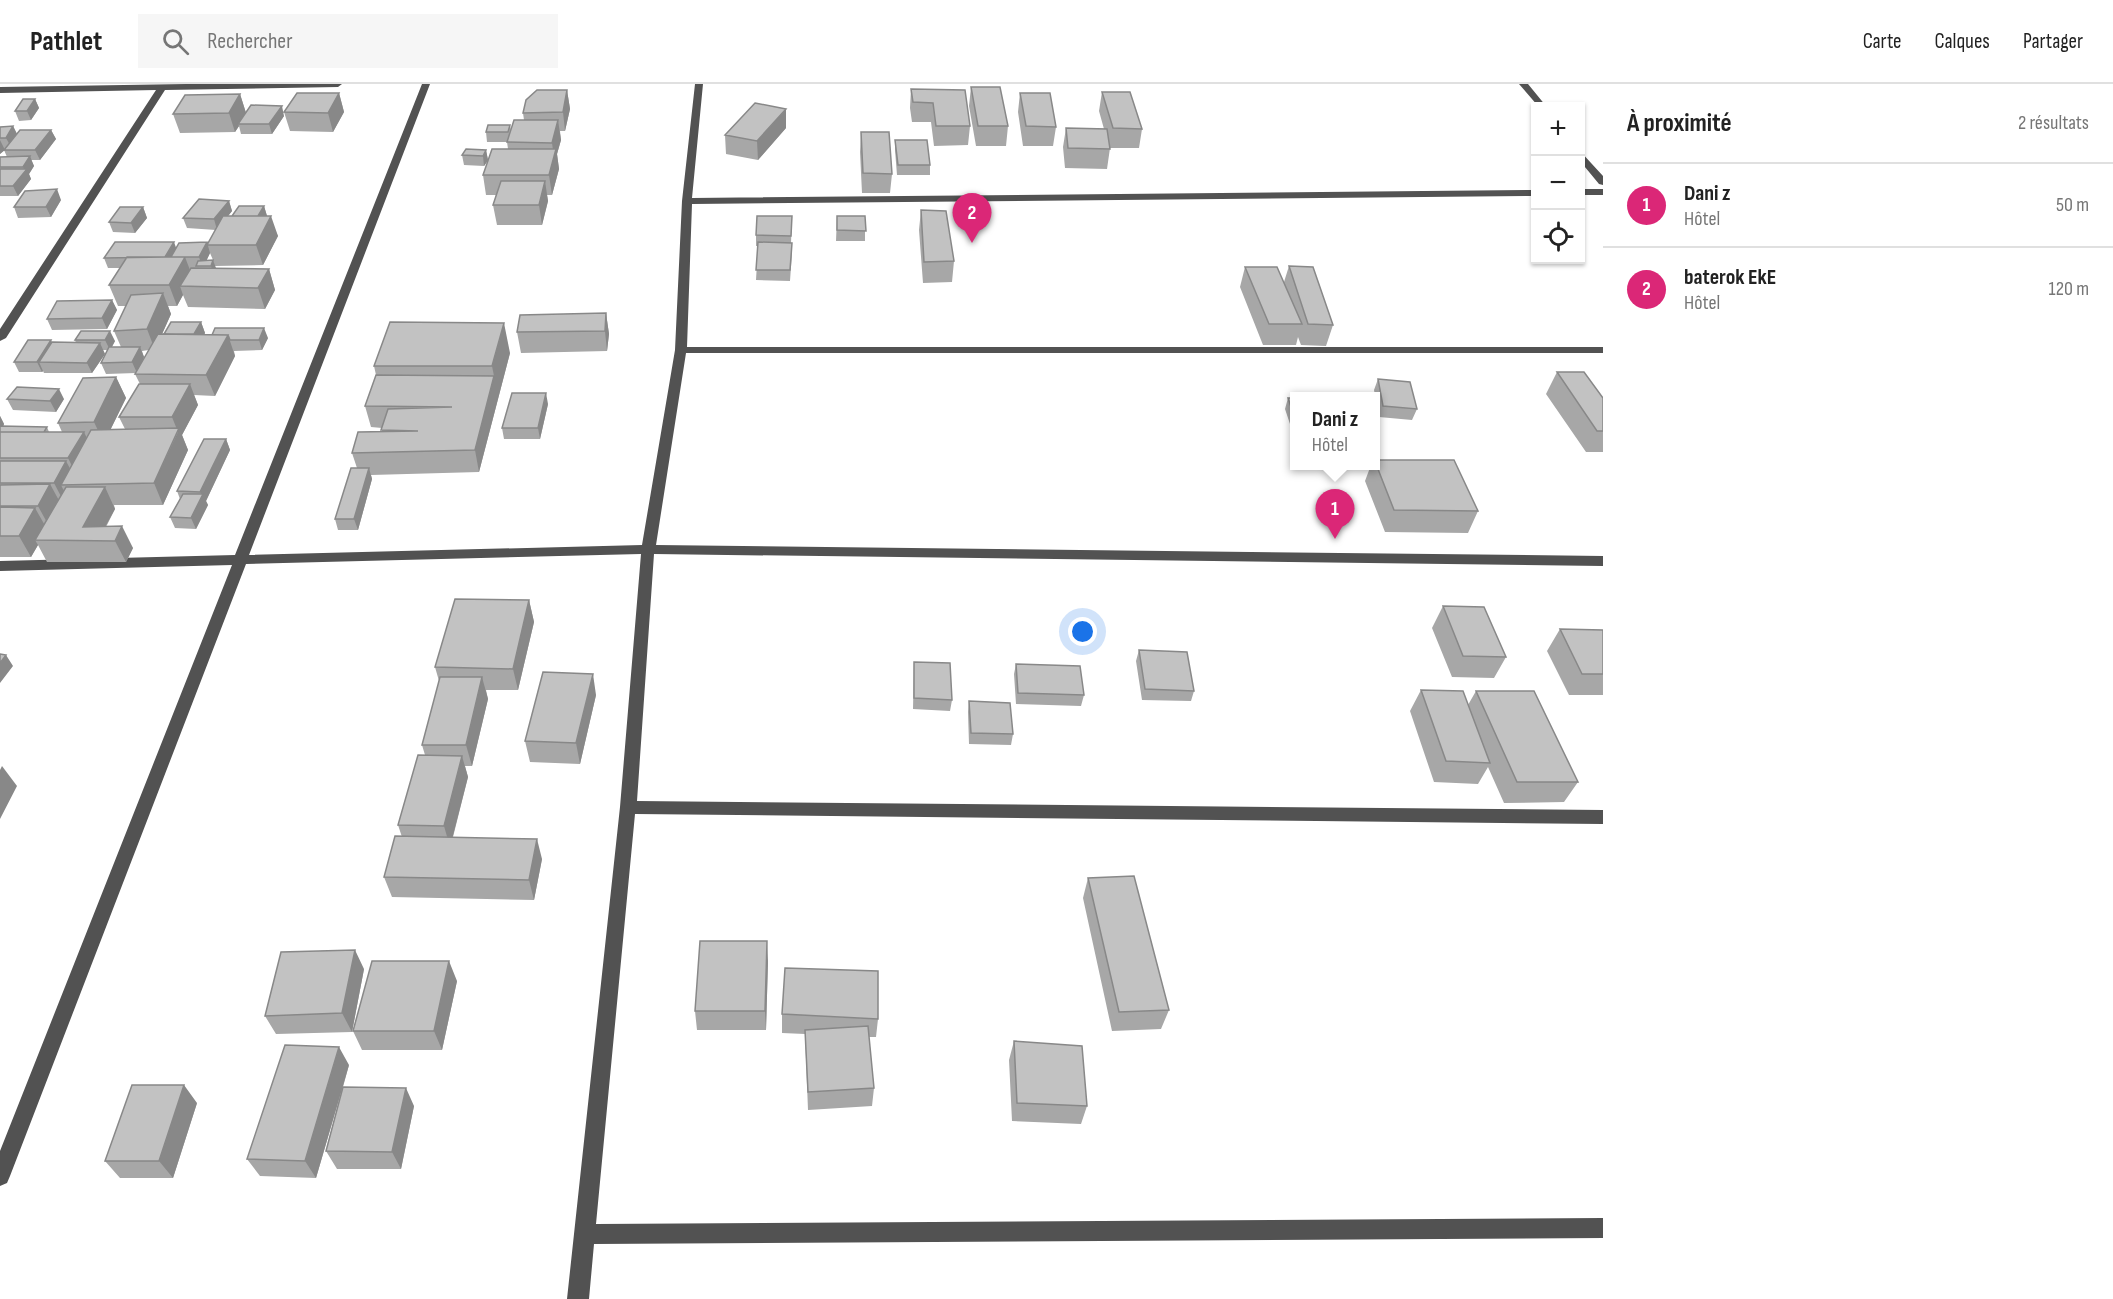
<!DOCTYPE html>
<html lang="fr">
<head>
<meta charset="utf-8">
<style>
	:root { --surface:#fff; --page:#f6f6f6; --text:#222; --muted:#767676; --line:#e0e0e0; --accent:#db2777 }
	body { margin:0; font-family:"Sofia Sans Condensed",sans-serif; background:var(--page); color:var(--text) }
	.controls { position:absolute; right:18px; top:18px; display:grid; overflow:hidden; border-radius:0px; box-shadow:0 2px 4px #0004 }
	.controls button { width:54px; height:54px; display:grid; place-items:center; padding:0; border:0; border-bottom:2px solid var(--line); background:var(--surface); color:var(--text); font:30px sans-serif }
	.you { position:absolute; left:1083px; top:548px; width:21px; height:21px; margin:-15px; border:4px solid #fff; border-radius:50%; background:#1a73e8; box-shadow:0 0 0 9px #1a73e833 }
	.badge { display:grid; place-items:center; width:39px; height:39px; border-radius:50%; background:var(--accent); color:#fff; font-size:20px; font-weight:700 }
	.pin { position:absolute; translate:-50% -50px; filter:drop-shadow(0 2px 3px #0008) }
	.pin::after { content:''; position:absolute; top:32px; width:21px; height:18px; background:inherit; clip-path:polygon(0 0,100% 0,50% 100%) }
	.popup { position:absolute; left:1290px; top:308px; width:90px; height:78px; box-sizing:border-box; display:grid; place-content:center; border-radius:0px; background:var(--surface); filter:drop-shadow(0 2px 4px #0005); font-size:20px; white-space:nowrap; color:var(--muted) }
	.popup b { font-size:22px; color:var(--text) }
	.popup::after { content:''; position:absolute; left:50%; top:100%; margin-left:-12px; border:12px solid transparent; border-top-color:var(--surface) }
	.list { margin:0; padding:0; list-style:none }
	h2 { display:flex; justify-content:space-between; align-items:center; height:78px; margin:0; padding:0 24px; font-size:26px }
	h2 small { font-size:20px; font-weight:400; color:var(--muted) }
	.list li { display:grid; grid-template-columns:39px 1fr auto; gap:18px; align-items:center; box-sizing:border-box; height:84px; padding:0 24px; border-top:2px solid var(--line) }
	.list b { display:block; font-size:22px; white-space:nowrap }
	.list p { margin:0; font-size:20px; white-space:nowrap; color:var(--muted) }
	.list em { font-size:20px; font-style:normal; color:var(--muted) }
	.icon { flex:none; width:33px; height:33px; fill:none; stroke:currentColor; stroke-width:2; stroke-linecap:round; stroke-linejoin:round }
	.map { position:relative; flex:none; width:1603px; height:1215px; overflow:hidden }
	header { display:flex; align-items:center; gap:36px; box-sizing:border-box; height:84px; padding:0 30px; background:var(--surface); border-bottom:2px solid var(--line) }
	header strong { font-size:28px }
	nav { display:flex; gap:33px; margin-inline-start:auto; font-size:21px }
	.search { width:420px; height:54px; background:var(--page); display:flex; align-items:center; gap:15px; box-sizing:border-box; padding:0 21px; border-radius:0px; color:var(--muted); font-size:22px }
	main { display:flex }
	aside { flex:1; background:var(--surface) }
	.map>svg:first-child { display:block }
	.lines { fill:none; stroke-linecap:round; stroke-linejoin:round }
	.minor { fill:#525252; fill-rule:evenodd }
	.wall { fill:#a7a7a7; fill-rule:evenodd }
	.shaded-wall { fill:#888 }
	.building { fill:#c2c2c2; stroke:#888; stroke-width:1.5 }
</style>
</head>
<body>
<header>
<strong>Pathlet</strong>
<div class="search"><svg class="icon" aria-label="search" viewBox="0 0 24 24"><circle cx="10" cy="10" r="6"/><path d="M15 15l6 6"/></svg>Rechercher</div>
<nav><a>Carte</a><a>Calques</a><a>Partager</a></nav>
</header>
<main>
<div class="map">
<svg width="1603" height="1215" viewBox="0 0 1603 1215">
	<rect width="100%" height="100%" fill="#fff"/>
	<g class="lines">
		<path class="minor" d="M186,0H342L338,3L165,6L6,254L0,257V245L156,6L0,9V3Z
			M422,0H430L249,471L642,461L675,266L682,117L695,0H703L692,114L1536,106V112L692,120L687,263H1603V269H686L656,461L1603,472V482L654,470L637,717L1603,726V740L635,730L596,1140L1603,1134V1154L594,1160L589,1215H567L620,723L641,470L246,480L10,1092L7,1099L0,1102V1067L232,481L0,487V477L235,471Z
			M1519,0H1528L1546,22H1538Z
			M1580,67L1603,92V101L1599,100L1580,77Z
			M1580,105H1603V111H1580Z"/>
	</g>
	<path class="wall" d="M971,3L1008,42L1006,62H976L969,22Z
		M911,5L970,42L968,61L934,62L931,38H912L910,24Z
		M567,6L570,25L565,47H560L561,56L557,70L559,85L552,111H547L548,117L542,141H497L493,121L496,111H486L483,91L488,77L484,82L464,81L462,71L486,66L488,76L508,65L507,58H487L486,48L510,41L511,46L524,36L523,29Z
		M1102,8L1142,45L1139,64H1110L1107,85L1065,84L1063,63L1066,44L1104,45L1099,27Z
		M339,9L344,28L333,48L290,47L284,28Z
		M1020,9L1056,43L1053,62H1023L1018,28Z
		M240,10L246,29L284,32L272,50H241L239,42L235,48L180,49L173,30Z
		M35,15L39,24L31,36L19,37L15,27Z
		M13,42L17,50L51,46L56,55L40,76H31L34,82L29,90L31,95L18,112H0V73H7L4,66L0,70V43Z
		M786,44L758,76L726,70L725,51Z
		M861,48L892,90L890,109H862L860,68Z
		M895,56L930,81V91H897L895,66Z
		M61,116L51,133L18,134L14,123Z
		M229,117L232,127L228,132H232L264,122L267,132L278,152L263,181L215,182L216,185H269L275,206L265,225L188,223L183,211L177,222H168L171,230L162,250L201,238L205,249L204,251L268,254L262,266L234,267L235,272L215,312L194,311L198,321L182,351L188,366L163,421H114L115,425L106,443L133,464L126,478H47L38,461L31,473H0V332L4,340L3,343H47L49,348H62L58,339L116,293L126,314L110,346L125,345L119,333L140,300L135,290L136,289L106,290L101,279L107,266H103L105,270L92,289H44L43,287L42,288H19L14,278L52,259H76L75,256L81,247L115,257L112,263H121L114,247L126,222H118L109,201L120,184H108L104,174L208,161L216,146L187,144L183,134ZM210,169L213,176L206,177ZM149,266L141,281L144,273L142,267Z
		M143,123L147,134L135,149L113,148L109,138Z
		M921,126L954,177L952,198L923,199L919,146Z
		M792,132L791,159L792,169L790,197L756,196L758,162H756V151Z
		M837,132H865V157H836Z
		M1289,182L1333,241L1326,262L1301,261L1298,253L1296,261H1263L1240,203L1245,183L1284,198Z
		M112,216L117,226L107,245L52,246L47,235Z
		M606,229L609,250L607,267L521,269L517,248Z
		M510,269L479,388L371,391L372,395L358,446H338L335,435L357,384L352,369L382,348V344L371,343L365,322L376,291L374,282Z
		M1557,288L1603,314V368H1586L1546,310Z
		M1378,295L1417,325L1412,336L1379,333L1374,306Z
		M1288,314H1294V352L1285,325Z
		M7,315H64L56,328L13,326Z
		M548,320L540,355H504L502,344Z
		M226,355L230,366L206,417L208,421L196,445L175,444L170,433L180,415L177,407Z
		M1376,376L1478,427L1468,449L1385,448L1365,397L1371,381H1376Z
		M529,516L534,538L518,606H486L488,615L472,682H465L468,693L453,753L542,775L534,816L392,813L384,793L402,753L398,741L425,671L422,661L439,597L435,583Z
		M1443,522L1506,573L1494,594L1452,593L1432,544Z
		M1560,545L1603,546V611H1569L1547,567Z
		M1139,566L1194,607L1191,617L1142,616L1136,577Z
		M914,578L952,616L950,627L913,625Z
		M1016,580L1084,611L1081,622L1016,620L1014,590Z
		M1421,606L1468,621L1476,607L1578,698L1564,718L1504,719L1488,683L1478,700L1434,698L1410,627Z
		M596,611L580,680L530,678L525,657Z
		M969,617L1013,650L1011,661L969,660L968,628Z
		M1088,794L1169,926L1161,945L1112,947L1083,814Z
		M768,877L766,946H697L695,927Z
		M364,885L352,948L276,950L265,932Z
		M457,897L442,966H362L353,947Z
		M782,930L878,935L876,953H869L874,1004L872,1022L808,1026L805,950L782,949Z
		M1014,957L1087,1022L1081,1040L1012,1037L1009,976Z
		M349,981L343,1003L414,1022L401,1085H337L326,1067L342,1005L316,1094L260,1092L247,1075Z
		M197,1019L173,1094H120L105,1077Z"/>
	<path class="shaded-wall" d="M567,6L570,25L565,47L563,28Z
		M339,9L344,28L333,48L328,29Z
		M240,10L246,29L238,40L239,42L235,48L229,29Z
		M35,15L39,24L31,36L27,27Z
		M282,22L284,32L272,50L269,40Z
		M786,25V44L758,76L757,57Z
		M558,36L561,56L557,70L559,85L552,111L549,91L554,73L552,59Z
		M13,42L18,52L11,63L6,54Z
		M51,46L56,55L40,76L35,66Z
		M0,56L5,66L0,70Z
		M486,66L488,76L484,82L483,72Z
		M30,72L34,82L29,90L31,95L18,112L13,102L25,87L23,83Z
		M545,97L548,117L542,141L539,121Z
		M57,105L61,116L51,133L46,123Z
		M229,117L232,127L217,146L214,135Z
		M264,122L267,132L256,135Z
		M143,123L147,134L135,149L131,139Z
		M271,132L278,152L263,181L256,161Z
		M174,158L178,169L175,174H165Z
		M207,158L210,169L204,182H202L199,173Z
		M185,173L193,194L180,202L183,211L177,222L169,201Z
		M213,176L217,187L214,192L211,182Z
		M269,185L275,206L265,225L258,204Z
		M163,209L171,230L155,266L147,245Z
		M112,216L117,226L107,245L102,234Z
		M606,229L609,250L607,267L605,247Z
		M201,238L205,249L196,264L192,253Z
		M504,239L510,269L479,388L475,366L494,292L492,282Z
		M264,244L268,254L262,266L259,256Z
		M110,247L115,257L110,266L105,256Z
		M228,251L235,272L215,312L206,291Z
		M51,256L56,267L39,278L43,287L42,288L37,278Z
		M100,259L105,270L92,289L87,279Z
		M140,263L144,273L137,289L132,278Z
		M116,293L126,314L104,359L94,338Z
		M190,300L198,321L182,351L188,366L163,421L154,399L178,348L172,333Z
		M59,305L64,315L56,328L50,317Z
		M546,309L548,320L540,355L538,344Z
		M0,332L4,340L0,349Z
		M84,348L94,369L79,396L68,374Z
		M226,355L230,366L206,417L208,421L196,445L191,434L202,412L200,408Z
		M66,377L77,398L61,401L68,415L65,420L54,399Z
		M369,384L372,395L358,446L354,435Z
		M50,400L62,422L50,444L38,422Z
		M105,403L115,425L98,456L83,443Z
		M35,424L47,445L35,456L38,461L31,473L19,452Z
		M122,442L133,464L126,478L115,457Z
		M529,516L534,538L518,606L513,585Z
		M6,571L13,582L0,599V579Z
		M593,590L596,611L580,680L576,659Z
		M482,593L488,615L472,682L466,661Z
		M462,672L468,693L450,763L444,742Z
		M2,682L17,702L0,735V686Z
		M537,755L542,775L534,816L529,796Z
		M767,857L768,877L766,946L765,927Z
		M355,866L364,885L352,948L342,929Z
		M449,877L457,897L442,966L434,947Z
		M339,963L349,981L316,1094L305,1077Z
		M184,1001L197,1019L173,1094L159,1077Z
		M406,1004L414,1022L401,1085L392,1068Z"/>
	<path class="building" d="M971,3H1000L1008,42H978Z
		M911,5L965,6L970,42H936L933,19L913,18Z
		M537,6H567L563,28L523,29L526,16Z
		M1102,8H1130L1142,45L1113,44Z
		M297,9H339L328,29L284,28Z
		M1020,9H1050L1056,43L1026,42Z
		M240,10L229,29L173,30L185,11Z
		M23,15H35L27,27H15Z
		M755,19L786,25L757,57L725,51Z
		M251,21L282,22L269,40H238Z
		M514,36H558L552,59L507,58Z
		M488,41H510L508,48H486Z
		M13,42L6,54H0V43Z
		M1066,44L1107,45L1110,65L1068,64Z
		M20,46H51L35,66H4Z
		M861,48H889L892,90L863,89Z
		M895,56H927L930,81H898Z
		M466,65L486,66L483,72L462,71Z
		M492,65H556L549,91H483Z
		M30,72L23,83H0V73Z
		M0,85H27L13,102H0Z
		M501,97H545L539,121H493Z
		M57,105L46,123H14L25,107Z
		M199,115L229,117L214,135L183,134Z
		M239,122H264L258,132H232Z
		M120,123H143L131,139L109,138Z
		M921,126L946,127L954,177L924,178Z
		M223,132H271L256,161H207Z
		M757,132H792L791,152L756,151Z
		M837,132H865L866,147L837,146Z
		M115,158H174L165,173L104,174Z
		M207,158L199,173H171L179,159Z
		M758,158L792,159L790,186H756Z
		M127,173H185L169,201H109Z
		M213,176L211,182H196L198,177Z
		M1289,182L1313,183L1333,241L1308,240Z
		M1245,183H1277L1302,240H1269Z
		M191,184L269,185L258,204L180,202Z
		M163,209L147,245L114,247L131,211Z
		M112,216L102,234L47,235L57,217Z
		M606,229L605,247L517,248L520,231Z
		M171,238H201L194,250H164Z
		M390,238L504,239L492,282H374Z
		M215,244H264L259,256H230L228,251H212Z
		M81,247H110L105,256H75Z
		M158,250L228,251L206,291L135,290Z
		M28,256H51L37,278H14Z
		M52,258L100,259L87,279L39,278Z
		M109,263H140L132,278L101,279Z
		M1557,288H1584L1603,314V347H1597Z
		M376,291L494,292L475,366L352,369L358,348L418,347L381,346L388,325L452,323L365,322Z
		M116,293L94,338L58,339L83,294Z
		M1378,295L1410,298L1417,325L1383,322Z
		M139,300H190L172,333H119Z
		M17,303L59,305L50,317L7,315Z
		M512,309H546L538,344H502Z
		M1288,314H1294V332Z
		M0,342L47,343L44,348H0Z
		M179,344L154,399L61,401L91,346Z
		M0,348H84L68,374H0Z
		M204,355H226L200,408L177,407Z
		M1376,376H1454L1478,427L1394,426L1376,380Z
		M0,377H66L54,399H0Z
		M351,384H369L354,435H335Z
		M50,400L38,422H0V401Z
		M66,403H105L83,443L122,442L115,457L35,456Z
		M183,410H203L191,434L170,433Z
		M0,423L35,424L19,452H0Z
		M455,515L529,516L513,585L435,583Z
		M1443,522L1484,523L1506,573L1463,572Z
		M1560,545L1603,546V590H1582Z
		M1139,566L1187,568L1194,607L1145,605Z
		M0,570L6,571L0,579Z
		M914,578L950,579L952,616L914,614Z
		M1016,580L1080,582L1084,611L1018,609Z
		M543,588L593,590L576,659L525,657Z
		M440,593H482L466,661H422Z
		M1421,606L1463,607L1490,679L1446,677Z
		M1476,607H1534L1578,698H1517Z
		M969,617L1010,619L1013,650L971,649Z
		M418,671L462,672L444,742L398,741Z
		M395,752L537,755L529,796L384,793Z
		M1134,792L1169,926L1119,928L1088,794Z
		M700,857H767L765,927H695Z
		M355,866L342,929L265,932L281,868Z
		M372,877H449L434,947H353Z
		M785,884L878,887V935L782,930Z
		M868,942L874,1004L808,1008L805,946Z
		M1014,957L1082,962L1087,1022L1017,1019Z
		M285,961L339,963L305,1077L247,1075Z
		M132,1001H184L159,1077H105Z
		M343,1003L406,1004L392,1068L326,1067Z"/>
</svg>
<div class="controls">
<button>+</button>
<button>−</button>
<button><svg class="icon" aria-label="locate" viewBox="0 0 24 24"><circle cx="12" cy="12" r="6"/><path d="M12 2v4M12 18v4M2 12h4M18 12h4"/></svg></button>
</div>
<div class="you"></div>
<div class="pin badge" style="left:1335px;top:455px">1</div>
<div class="popup"><b>Dani z</b>Hôtel</div>
<div class="pin badge" style="left:972px;top:159px">2</div>
</div>
<aside>
<h2>À proximité<small>2 résultats</small></h2>
<ul class="list">
<li><span class="badge">1</span><div><b>Dani z</b><p>Hôtel</p></div><em>50 m</em></li>
<li><span class="badge">2</span><div><b>baterok EkE</b><p>Hôtel</p></div><em>120 m</em></li>
</ul>
</aside>
</main>
</body>
</html>
